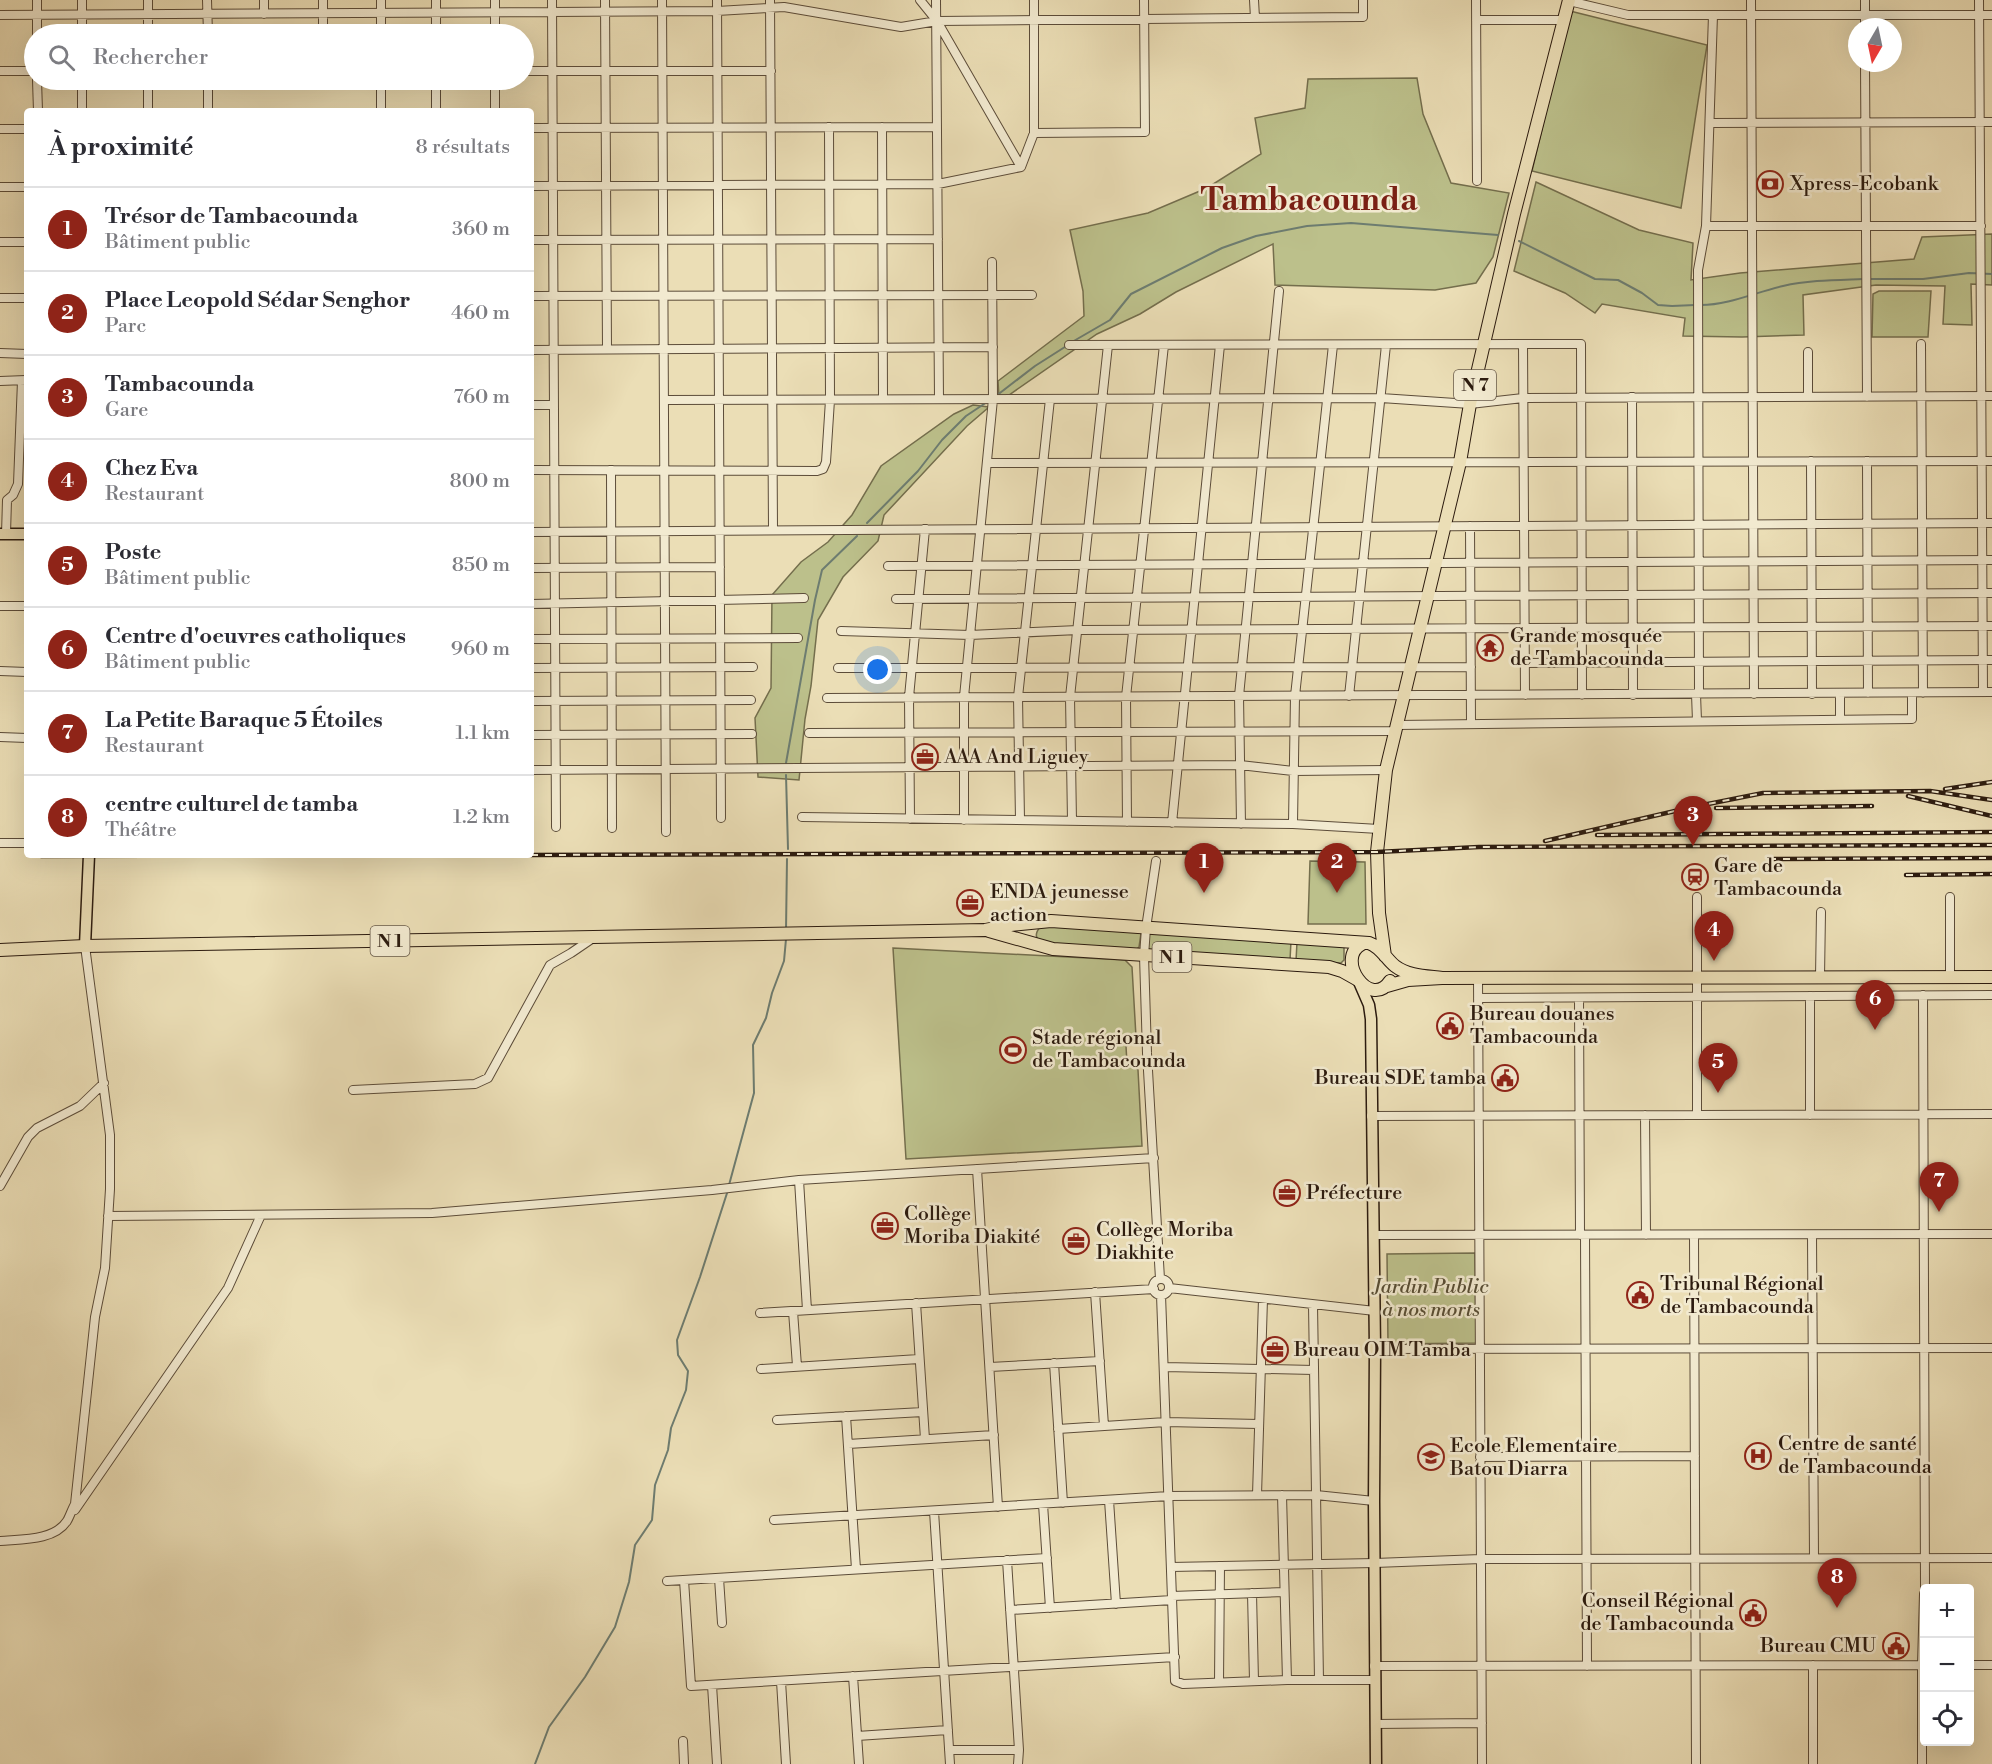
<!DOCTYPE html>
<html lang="fr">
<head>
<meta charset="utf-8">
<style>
	:root { --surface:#fff; --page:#f7f7f7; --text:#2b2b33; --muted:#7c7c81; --line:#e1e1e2; --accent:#8f2418 }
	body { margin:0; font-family:"Libre Bodoni",serif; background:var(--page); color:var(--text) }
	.controls { position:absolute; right:18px; bottom:18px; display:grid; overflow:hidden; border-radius:6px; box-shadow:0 6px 24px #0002 }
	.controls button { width:54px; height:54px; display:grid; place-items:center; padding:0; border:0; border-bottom:2px solid var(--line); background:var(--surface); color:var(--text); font:30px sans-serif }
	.compass { position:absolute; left:1848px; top:18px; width:54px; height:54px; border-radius:50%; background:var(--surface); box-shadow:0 6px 24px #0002; rotate:189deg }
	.you { position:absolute; left:878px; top:670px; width:21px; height:21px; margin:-15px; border:4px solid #fff; border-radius:50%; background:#1a73e8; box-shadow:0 0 0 9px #1a73e833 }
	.badge { display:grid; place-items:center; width:39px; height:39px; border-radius:50%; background:var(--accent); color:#fff; font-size:20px; font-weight:700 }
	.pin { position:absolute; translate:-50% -50px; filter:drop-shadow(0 2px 3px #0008) }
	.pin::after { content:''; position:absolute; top:32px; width:21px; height:18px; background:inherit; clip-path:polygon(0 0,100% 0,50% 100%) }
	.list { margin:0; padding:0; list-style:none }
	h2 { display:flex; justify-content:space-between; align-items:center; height:78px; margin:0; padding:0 24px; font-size:26px }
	h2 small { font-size:20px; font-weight:400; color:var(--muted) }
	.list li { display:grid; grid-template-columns:39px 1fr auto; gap:18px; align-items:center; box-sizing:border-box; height:84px; padding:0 24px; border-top:2px solid var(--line) }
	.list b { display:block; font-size:22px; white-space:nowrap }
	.list p { margin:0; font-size:20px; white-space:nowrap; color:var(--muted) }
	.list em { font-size:20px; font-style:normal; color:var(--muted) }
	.icon { flex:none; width:33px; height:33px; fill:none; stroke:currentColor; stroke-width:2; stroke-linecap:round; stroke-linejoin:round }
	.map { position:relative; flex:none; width:1992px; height:1764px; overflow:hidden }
	.search { position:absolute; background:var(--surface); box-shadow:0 6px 24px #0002; left:24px; top:24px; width:510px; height:66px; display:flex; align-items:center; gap:15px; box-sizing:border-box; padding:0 21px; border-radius:33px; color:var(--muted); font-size:22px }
	.panel { position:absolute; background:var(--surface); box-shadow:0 6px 24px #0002; left:24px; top:108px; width:510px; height:750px; border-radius:6px }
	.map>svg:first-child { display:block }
	.green { fill:#bcc08b; stroke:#746e4d; stroke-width:1.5 }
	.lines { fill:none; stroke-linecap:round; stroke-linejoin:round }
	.stream { stroke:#6d7c70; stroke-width:2 }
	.minor-casing { stroke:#5c4c39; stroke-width:10 }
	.major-casing { stroke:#2c1b0f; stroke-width:13 }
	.highway-casing { stroke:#2c1b0f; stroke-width:14 }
	.minor { stroke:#f2ead0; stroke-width:8 }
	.major { stroke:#ebdeb6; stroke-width:10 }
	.highway { stroke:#ebdeb6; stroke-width:12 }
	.rail-casing { stroke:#2c1b0f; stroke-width:4.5 }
	.rail { stroke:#f2ead0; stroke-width:2; stroke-dasharray:7; stroke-linecap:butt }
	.labels { text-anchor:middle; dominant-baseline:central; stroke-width:5; stroke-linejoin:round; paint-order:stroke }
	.shield { fill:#f2ead0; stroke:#675949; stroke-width:1.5 }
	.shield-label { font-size:18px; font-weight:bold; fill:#2c1b0f }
	.poi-label { font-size:20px; fill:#2c1b0f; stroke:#f2ead0; text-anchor:start }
	.park-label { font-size:20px; font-style:italic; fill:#574d34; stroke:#f2ead0 }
	.town-label { font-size:32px; font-weight:bold; fill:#7a1f14; stroke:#f2ead0 }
</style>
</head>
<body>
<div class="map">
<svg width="1992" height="1764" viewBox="0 0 1992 1764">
	<rect width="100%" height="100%" fill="#ebdeb6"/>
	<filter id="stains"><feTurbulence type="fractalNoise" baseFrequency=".00333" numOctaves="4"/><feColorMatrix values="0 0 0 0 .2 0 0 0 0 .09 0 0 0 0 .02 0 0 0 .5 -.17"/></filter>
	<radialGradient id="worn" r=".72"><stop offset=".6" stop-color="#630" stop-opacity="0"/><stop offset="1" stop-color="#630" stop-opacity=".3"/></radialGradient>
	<path class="green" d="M1570,11L1707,45L1681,208L1532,171Z
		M1417,78L1423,114L1451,183L1509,193L1493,257L1476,283L1435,290L1275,285L1273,244L1176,292L1140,314L1097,334L1009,395L999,398L998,381L1084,316L1083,291L1070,230L1148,213L1207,188L1261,154L1255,118L1305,108L1308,79Z
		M1536,182L1639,230L1693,243L1691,280L1740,273L1914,259L1922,237L1992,234V285L1971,284L1972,325L1943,324L1945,286L1876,285L1803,295L1804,335L1742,337L1683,336L1685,318L1602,304L1595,313L1565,293L1514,271Z
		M1879,291H1931L1928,337H1872L1873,294Z
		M973,405L989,407L967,426L884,515L878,541L843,577L818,620L811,686L805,719L799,780L758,777L755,718L771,688L772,595L801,562L828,542L852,515L881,466L954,414Z
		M1310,861L1365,862L1366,924H1308Z
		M1041,926L1137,930L1141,933L1139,947L1134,951L1047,946C1037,940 1032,936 1041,926Z
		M1150,931L1291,941L1290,960L1146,951Z
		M1297,942L1344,947V960L1341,963L1296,961Z
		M893,948L1125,960L1132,967L1136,1037L1135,1042L1126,1046L1127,1064L1133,1065L1138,1070L1142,1146L906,1159Z
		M1475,1253L1476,1343L1388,1344L1387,1254Z"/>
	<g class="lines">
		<path class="stream" d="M1519,241L1595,279L1618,280L1642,293L1658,305L1672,306L1695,305
			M1869,279H1923L1969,273L1992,274
			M1701,305C1729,305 1756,292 1783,286C1809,280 1837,280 1863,279
			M1072,342L1110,320L1131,294L1222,248L1256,236L1307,226L1351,223L1498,235
			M996,396L1035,366L1068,345
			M867,523L918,471L942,440L966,416L987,402
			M786,763L815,600L822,570L857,536
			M786,775L788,849
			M786,930L787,859
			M729,1185L754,1093L753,1045L766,1018L772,993L784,961L786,939
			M535,1764L549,1727L585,1677L615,1627L629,1582L635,1545L652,1520L655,1485L668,1450L671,1428L686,1390L688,1371L678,1355L677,1340L700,1277L728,1190"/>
		<defs>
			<path id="minor" d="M37,0V34
				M82,0V34
				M148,0V34
				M207,0L208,34
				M264,0V14
				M323,0V34
				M381,0V34
				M436,0V34
				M495,0V34
				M552,0L556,827
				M605,0L607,349
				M662,0L666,832
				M717,0L721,818
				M770,0L773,530
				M920,0L937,21L1021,167
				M936,0L939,399
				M1254,0L1255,18
				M1476,0L1477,181
				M1751,0L1754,694
				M1865,0V27
				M1979,0L1983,692
				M1569,1L1628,15H1992
				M0,15L717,11L784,7L901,27L937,21L1363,17V0
				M1476,20H1565
				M1865,63L1867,397
				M0,71H34
				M524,71H771
				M37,80L38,111
				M82,80V111
				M148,80V111
				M208,80V111
				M381,80V111
				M495,80V111
				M436,111V80
				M1710,123L1992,122
				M882,127L883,399
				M531,128L937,127
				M0,129H27
				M1034,133L1145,132L1144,0
				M531,186L938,184L1021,167L1034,133V0
				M0,187H27
				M1706,226H1981
				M531,240L938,239
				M0,242H27
				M531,296L1032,295
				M0,298H27
				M1523,344L1525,695
				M1921,344L1923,693
				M1069,345L1581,344L1582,695
				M531,350L993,347
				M1808,352V397
				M0,353L27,354
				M0,381L26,380
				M1632,397L1633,695
				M664,400L1381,398L1470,404L1523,398L1992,396
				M531,405H553
				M1811,461L1812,694
				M1867,461L1868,693
				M987,463L1992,461
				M531,470L817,471L823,469L826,462L830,400L829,127
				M611,470L612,828
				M1470,526L1471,724
				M531,532L1992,523
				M6,534L7,500L13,495L18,484L22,381
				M888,566L1992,560
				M531,568L720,567
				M896,599L1992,593
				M531,604L804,598
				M0,606H27
				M841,631L970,635L1078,630L1992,626
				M531,639L798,638
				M1525,663L1992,660
				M531,668L753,667
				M838,668L1471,667
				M0,671L27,672
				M1840,693V720
				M1696,694L1697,721
				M1699,694L1698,270L1706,226L1713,15
				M1349,696L1386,345
				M827,698L1992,692
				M531,701L751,700
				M1397,725L1912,719V693
				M809,733L1395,731
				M531,735L752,734
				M0,737L27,738
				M531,770L1240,765L1293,771L1386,770
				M802,817L1293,824L1379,829
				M910,819L909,697L925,529
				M964,820V697L993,399L992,262
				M1020,820L1018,697L1050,399
				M1072,821L1070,697L1108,345
				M1127,822L1126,697L1164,345
				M1172,823L1220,345
				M1241,824L1239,696L1279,291
				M1293,824L1295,696L1333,345
				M0,843H27
				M1156,861L1146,928L1144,956L1147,1053L1160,1279
				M1820,977L1821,912
				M1950,977V897
				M1478,978L1482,1764
				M1923,995L1925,1588
				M1810,996V1115
				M1478,998L1992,995
				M1579,998L1580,1235
				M353,1090L475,1084L488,1078L550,965L571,953L593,938
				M1645,1115L1646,1235
				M1697,1115V897
				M1371,1116L1992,1114
				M977,1169L998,1507
				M799,1180L807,1310
				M0,1186L28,1137L37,1128L80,1106L104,1083
				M108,1216L432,1213L712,1190L799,1180L1154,1158
				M1374,1235L1992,1234
				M1585,1235L1587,1666
				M1694,1235L1696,1764
				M1812,1235L1814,1558
				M1153 1287a8 8 0 1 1 16 0a8 8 0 1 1-16 0Z
				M1169,1288L1375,1311
				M1095,1292L1104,1426
				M1161,1295L1175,1681L1183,1684L1287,1680H1374
				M916,1303L925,1439
				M1313,1305L1319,1680
				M793,1311L797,1366
				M760,1313L1154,1289
				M1375,1349L1992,1348
				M1054,1363L1063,1503
				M990,1367L1100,1361
				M1164,1367L1314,1370
				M761,1369L919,1359
				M846,1416L856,1569
				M777,1420L923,1412
				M1058,1429L1166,1422L1259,1424
				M848,1444L994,1435
				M1480,1457L1695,1456
				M1257,1495L1263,1299
				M1282,1495L1287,1680
				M1109,1500L1116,1604
				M1043,1504L1050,1608
				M75,1510L228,1288L261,1215
				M934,1511L950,1764
				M774,1520L1169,1496L1316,1495L1374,1501
				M0,1541C21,1539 54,1541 67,1521C70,1516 72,1509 75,1504L95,1317L105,1268L110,1189V1135L85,946
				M1007,1560L1019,1750L1018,1764
				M1171,1567L1375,1563L1481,1559L1992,1558
				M719,1578L722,1623
				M684,1580L691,1686L1175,1657
				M667,1581L1047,1558
				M1252,1593L1254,1681
				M1172,1596L1284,1592
				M1010,1610L1172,1600
				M1813,1665V1764
				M1970,1665H1992
				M1374,1666L1924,1665
				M853,1676L859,1764
				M781,1681L786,1764
				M1219,1682L1220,1566
				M712,1685L717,1764
				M1375,1724L1482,1723
				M857,1736L948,1730
				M683,1741L684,1764
				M949,1750H1019
				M1922,1764V1665L1924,1594"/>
			<path id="major" d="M0,534H27
				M85,946L89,855
				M1359,982L1369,1005L1371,1019L1375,1349L1374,1501L1376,1764"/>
			<path id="highway" d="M989,931L1053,949L1329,967L1342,971L1358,980
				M1362,944C1334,958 1370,1011 1390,981
				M0,950L85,946L985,930L1011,925L1051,921L1369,943C1381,947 1386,959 1395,966C1408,976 1426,976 1442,978
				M1385,956L1379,913L1377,852L1386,770L1460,462L1470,404L1514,214L1569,0
				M1387,986L1408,980L1442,978L1992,977"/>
		</defs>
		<use href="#minor" class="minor-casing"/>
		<use href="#major" class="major-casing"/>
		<use href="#highway" class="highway-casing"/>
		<use href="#minor" class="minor"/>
		<use href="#major" class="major"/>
		<use href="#highway" class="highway"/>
		<defs>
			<path id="rail" d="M1945,789L1992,782
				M1908,796L1992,816
				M1716,808L1872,806
				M1597,835L1992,832
				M1545,841L1688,808L1763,793L1930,791L1992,800
				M531,855L1377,852L1479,847L1992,845
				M41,856L406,855
				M1769,859L1992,858
				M1906,875L1992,874"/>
		</defs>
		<use href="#rail" class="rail-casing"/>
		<use href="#rail" class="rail"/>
	</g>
	<defs>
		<symbol id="bank-ring" viewBox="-11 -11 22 22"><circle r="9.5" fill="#f2ead0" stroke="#8f2418" stroke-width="1.5"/><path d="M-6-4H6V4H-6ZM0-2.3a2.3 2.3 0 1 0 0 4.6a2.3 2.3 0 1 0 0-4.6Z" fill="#8f2418"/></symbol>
		<symbol id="temple-ring" viewBox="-11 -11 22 22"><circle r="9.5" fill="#f2ead0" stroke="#8f2418" stroke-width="1.5"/><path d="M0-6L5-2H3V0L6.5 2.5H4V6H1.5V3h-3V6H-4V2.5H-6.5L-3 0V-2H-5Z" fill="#8f2418"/></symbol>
		<symbol id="office-ring" viewBox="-11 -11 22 22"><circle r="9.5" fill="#f2ead0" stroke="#8f2418" stroke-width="1.5"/><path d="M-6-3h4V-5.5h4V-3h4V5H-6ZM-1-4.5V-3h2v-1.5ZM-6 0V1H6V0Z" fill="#8f2418"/></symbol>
		<symbol id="station-ring" viewBox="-11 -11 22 22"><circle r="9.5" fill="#f2ead0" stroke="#8f2418" stroke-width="1.5"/><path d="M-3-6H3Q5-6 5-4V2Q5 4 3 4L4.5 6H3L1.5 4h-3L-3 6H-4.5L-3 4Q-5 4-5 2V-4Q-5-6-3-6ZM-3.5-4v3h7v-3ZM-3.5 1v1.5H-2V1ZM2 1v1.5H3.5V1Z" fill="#8f2418"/></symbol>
		<symbol id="civic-ring" viewBox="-11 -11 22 22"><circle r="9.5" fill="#f2ead0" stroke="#8f2418" stroke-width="1.5"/><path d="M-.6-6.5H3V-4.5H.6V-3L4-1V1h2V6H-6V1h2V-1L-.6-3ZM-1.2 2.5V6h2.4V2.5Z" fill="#8f2418"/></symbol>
		<symbol id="stadium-ring" viewBox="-11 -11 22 22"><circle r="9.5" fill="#f2ead0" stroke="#8f2418" stroke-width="1.5"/><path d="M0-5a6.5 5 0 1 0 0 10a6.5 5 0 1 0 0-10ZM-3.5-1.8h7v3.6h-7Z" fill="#8f2418"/></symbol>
		<symbol id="hospital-ring" viewBox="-11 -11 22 22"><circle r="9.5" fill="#f2ead0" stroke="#8f2418" stroke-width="1.5"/><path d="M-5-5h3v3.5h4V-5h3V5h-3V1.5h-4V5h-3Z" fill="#8f2418"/></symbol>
		<symbol id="school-ring" viewBox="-11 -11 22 22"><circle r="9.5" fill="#f2ead0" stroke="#8f2418" stroke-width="1.5"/><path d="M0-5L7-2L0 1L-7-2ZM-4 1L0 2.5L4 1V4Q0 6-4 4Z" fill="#8f2418"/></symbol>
	</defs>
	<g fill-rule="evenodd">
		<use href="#bank-ring" x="1755" y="169" width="30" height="30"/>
		<use href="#temple-ring" x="1475" y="633" width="30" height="30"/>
		<use href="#office-ring" x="910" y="742" width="30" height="30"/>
		<use href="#station-ring" x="1680" y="862" width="30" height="30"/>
		<use href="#office-ring" x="955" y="888" width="30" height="30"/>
		<use href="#civic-ring" x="1435" y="1011" width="30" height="30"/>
		<use href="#stadium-ring" x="998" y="1035" width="30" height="30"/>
		<use href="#civic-ring" x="1490" y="1063" width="30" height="30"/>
		<use href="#office-ring" x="1272" y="1178" width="30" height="30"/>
		<use href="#office-ring" x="870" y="1211" width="30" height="30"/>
		<use href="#office-ring" x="1061" y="1226" width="30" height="30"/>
		<use href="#civic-ring" x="1625" y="1280" width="30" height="30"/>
		<use href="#office-ring" x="1260" y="1335" width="30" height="30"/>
		<use href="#hospital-ring" x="1743" y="1441" width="30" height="30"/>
		<use href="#school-ring" x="1416" y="1442" width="30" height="30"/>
		<use href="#civic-ring" x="1738" y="1598" width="30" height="30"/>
		<use href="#civic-ring" x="1881" y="1631" width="30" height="30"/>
	</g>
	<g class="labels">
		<g class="shield">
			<rect x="1454" y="370" width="42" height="30" rx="4.5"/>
			<rect x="370.5" y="926" width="39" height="30" rx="4.5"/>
			<rect x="1152.5" y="942" width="39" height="30" rx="4.5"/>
		</g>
		<g class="shield-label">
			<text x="1475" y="385">N 7</text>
			<text x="390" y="941">N 1</text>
			<text x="1172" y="957">N 1</text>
		</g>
		<g class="poi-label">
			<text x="1790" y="184">Xpress-Ecobank</text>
			<text x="1510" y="636">Grande mosquée<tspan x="1510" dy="23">de Tambacounda</tspan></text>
			<text x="944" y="757">AAA And Liguey</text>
			<text x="1714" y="866">Gare de<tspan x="1714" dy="23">Tambacounda</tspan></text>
			<text x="990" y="892">ENDA jeunesse<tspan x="990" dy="23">action</tspan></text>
			<text x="1470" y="1014">Bureau douanes<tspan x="1470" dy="23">Tambacounda</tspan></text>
			<text x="1032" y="1038">Stade régional<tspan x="1032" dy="23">de Tambacounda</tspan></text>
			<text x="1486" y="1078" text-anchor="end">Bureau SDE tamba</text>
			<text x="1306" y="1193">Préfecture</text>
			<text x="904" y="1214">Collège<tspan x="904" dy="23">Moriba Diakité</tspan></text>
			<text x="1096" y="1230">Collège Moriba<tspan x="1096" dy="23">Diakhite</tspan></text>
			<text x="1660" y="1284">Tribunal Régional<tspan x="1660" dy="23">de Tambacounda</tspan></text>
			<text x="1294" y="1350">Bureau OIM Tamba</text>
			<text x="1778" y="1444">Centre de santé<tspan x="1778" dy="23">de Tambacounda</tspan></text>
			<text x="1450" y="1446">Ecole Elementaire<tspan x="1450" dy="23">Batou Diarra</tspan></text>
			<text x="1734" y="1601" text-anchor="end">Conseil Régional<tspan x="1734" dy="23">de Tambacounda</tspan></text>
			<text x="1876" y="1646" text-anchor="end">Bureau CMU</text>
		</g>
		<g class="park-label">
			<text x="1431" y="1287">Jardin Public<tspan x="1431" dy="23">à nos morts</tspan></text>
		</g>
		<g class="town-label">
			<text x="1309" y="200">Tambacounda</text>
		</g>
	</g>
	<rect width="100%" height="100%" filter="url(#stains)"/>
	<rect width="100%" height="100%" fill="url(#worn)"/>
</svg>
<div class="controls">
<button>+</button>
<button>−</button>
<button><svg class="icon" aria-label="locate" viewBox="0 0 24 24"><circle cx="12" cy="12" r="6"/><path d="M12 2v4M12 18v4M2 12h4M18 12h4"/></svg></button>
</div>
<svg class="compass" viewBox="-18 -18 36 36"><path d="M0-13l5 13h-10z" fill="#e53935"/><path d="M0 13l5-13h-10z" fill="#7c7c81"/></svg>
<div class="you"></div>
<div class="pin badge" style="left:1204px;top:893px">1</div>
<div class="pin badge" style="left:1337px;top:893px">2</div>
<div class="pin badge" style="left:1693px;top:846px">3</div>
<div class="pin badge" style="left:1714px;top:961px">4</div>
<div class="pin badge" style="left:1718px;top:1093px">5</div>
<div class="pin badge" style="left:1875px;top:1030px">6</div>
<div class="pin badge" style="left:1939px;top:1212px">7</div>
<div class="pin badge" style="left:1837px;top:1608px">8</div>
<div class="search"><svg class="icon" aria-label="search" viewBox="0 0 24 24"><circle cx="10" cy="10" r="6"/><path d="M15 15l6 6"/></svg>Rechercher</div>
<section class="panel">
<h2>À proximité<small>8 résultats</small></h2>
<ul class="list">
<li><span class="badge">1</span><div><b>Trésor de Tambacounda</b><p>Bâtiment public</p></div><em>360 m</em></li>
<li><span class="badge">2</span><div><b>Place Leopold Sédar Senghor</b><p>Parc</p></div><em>460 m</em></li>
<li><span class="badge">3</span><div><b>Tambacounda</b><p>Gare</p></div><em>760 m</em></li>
<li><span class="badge">4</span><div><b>Chez Eva</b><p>Restaurant</p></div><em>800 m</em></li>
<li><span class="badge">5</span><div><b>Poste</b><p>Bâtiment public</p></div><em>850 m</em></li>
<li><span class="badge">6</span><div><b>Centre d'oeuvres catholiques</b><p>Bâtiment public</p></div><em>960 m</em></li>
<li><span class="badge">7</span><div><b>La Petite Baraque 5 Étoiles</b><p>Restaurant</p></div><em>1.1 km</em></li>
<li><span class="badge">8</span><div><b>centre culturel de tamba</b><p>Théâtre</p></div><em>1.2 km</em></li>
</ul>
</section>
</div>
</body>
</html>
